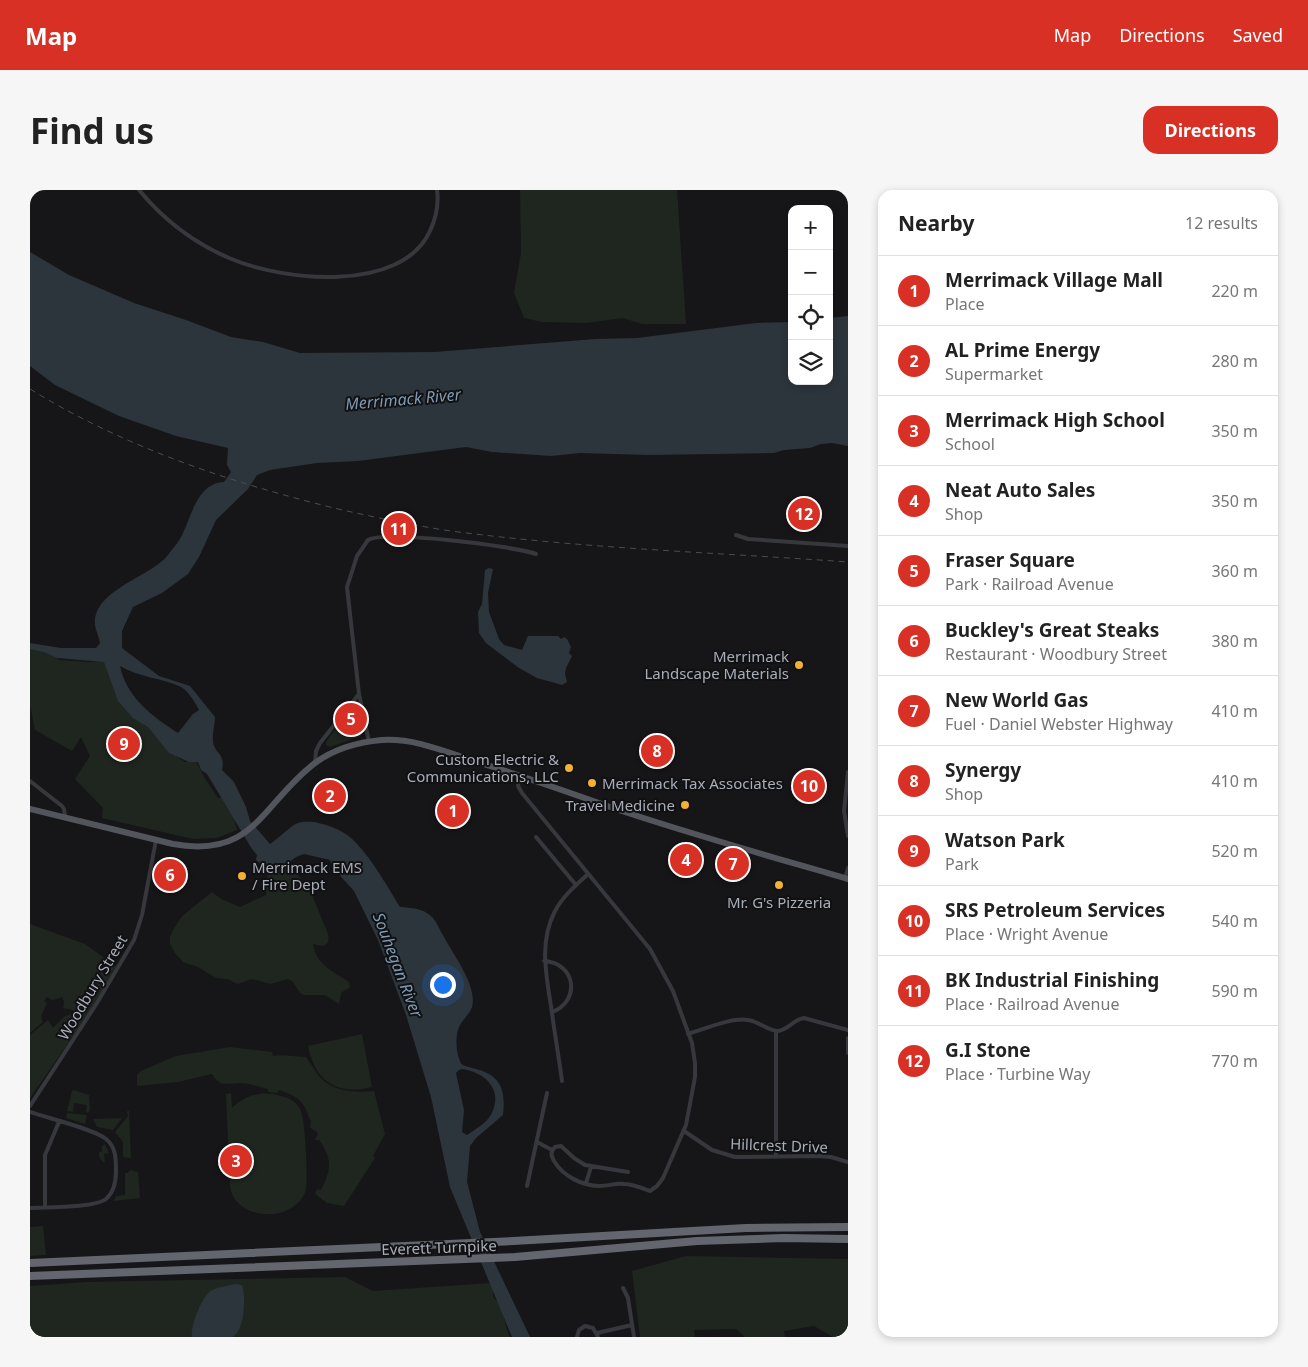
<!DOCTYPE html>
<html lang="en">
<head>
<meta charset="utf-8">
<style>
	:root { --surface:#fff; --page:#f6f6f6; --text:#222; --muted:#767676; --line:#e0e0e0; --accent:#d93025 }
	body { margin:0; font-family:"Noto Sans",sans-serif; background:var(--page); color:var(--text) }
	.controls { position:absolute; right:15px; top:15px; display:grid; overflow:hidden; border-radius:10px; box-shadow:0 2px 8px #0003 }
	.controls button { width:45px; height:45px; display:grid; place-items:center; padding:0; border:0; border-bottom:1px solid var(--line); background:var(--surface); color:var(--text); font:25px sans-serif }
	.you { position:absolute; left:412px; top:794px; width:18px; height:18px; margin:-12px; border:4px solid #fff; border-radius:50%; background:#1a73e8; box-shadow:0 0 0 8px #1a73e833 }
	.badge { display:grid; place-items:center; width:32px; height:32px; border-radius:50%; background:var(--accent); color:#fff; font-size:16px; font-weight:700 }
	.pin { position:absolute; translate:-50% -50%; border:2px solid #fff; box-shadow:0 1px 5px #0006 }
	.list { margin:0; padding:0; list-style:none }
	h2 { display:flex; justify-content:space-between; align-items:center; height:65px; margin:0; padding:0 20px; font-size:21px }
	h2 small { font-size:16px; font-weight:400; color:var(--muted) }
	.list li { display:grid; grid-template-columns:32px 1fr auto; gap:15px; align-items:center; box-sizing:border-box; height:70px; padding:0 20px; border-top:1px solid var(--line) }
	.list b { display:block; font-size:19px; white-space:nowrap }
	.list p { margin:0; font-size:16px; white-space:nowrap; color:var(--muted) }
	.list em { font-size:16px; font-style:normal; color:var(--muted) }
	.icon { flex:none; width:28px; height:28px; fill:none; stroke:currentColor; stroke-width:2; stroke-linecap:round; stroke-linejoin:round }
	.map { position:relative; flex:none; width:818px; height:1147px; overflow:hidden; border-radius:15px }
	header { display:flex; align-items:center; gap:30px; box-sizing:border-box; height:70px; padding:0 25px; background:var(--accent); color:#fff }
	header strong { font-size:24px }
	nav { display:flex; gap:28px; margin-inline-start:auto; font-size:18px }
	.intro { display:flex; align-items:center; justify-content:space-between; box-sizing:border-box; height:120px; padding:0 30px }
	h1 { margin:0; font-size:35px }
	.button { padding:12px 22px; border-radius:15px; background:var(--accent); color:#fff; font-size:18px; font-weight:700 }
	main { display:flex; gap:30px; padding:0 30px }
	aside { flex:1; background:var(--surface); border-radius:15px; box-shadow:0 2px 8px #0003 }
	.map>svg:first-child { display:block }
	.green { fill:#1e261f }
	.water { fill:#2c353c; fill-rule:evenodd }
	.lines { fill:none; stroke-linecap:round; stroke-linejoin:round }
	.minor { stroke:#37383d; stroke-width:4 }
	.primary { stroke:#53555c; stroke-width:6 }
	.motorway { stroke:#63666e; stroke-width:8 }
	.rail { stroke:#4a4c52; stroke-width:1; stroke-dasharray:6 5; stroke-linecap:butt }
	.poi-dot { fill:#f2b134; stroke:#111113; stroke-width:2 }
	.labels { text-anchor:middle; dominant-baseline:central; stroke-width:4; stroke-linejoin:round; paint-order:stroke }
	.poi-label { font-size:15px; fill:#a8adb8; stroke:#111113; text-anchor:end }
	.street-label { font-size:15px; fill:#a8adb8; stroke:#111113 }
	.water-label { font-size:16px; font-style:italic; fill:#7f9bb3; stroke:#111113 }
</style>
</head>
<body>
<header>
<strong>Map</strong>
<nav><a>Map</a><a>Directions</a><a>Saved</a></nav>
</header>
<div class="intro"><h1>Find us</h1><a class="button">Directions</a></div>
<main>
<div class="map">
<svg width="818" height="1147" viewBox="0 0 818 1147">
	<rect width="100%" height="100%" fill="#161618"/>
	<path class="green" d="M490,0H647L656,134H612L593,128L556,133L512,132L494,128L484,103L491,63Z
		M0,457L20,462L29,470L59,472L76,471L121,535L147,567L155,572L166,571L174,587L188,608H192L199,621H202L207,640L187,648L163,649L72,628L73,618L45,589L60,566L51,547L42,561L5,540L0,515Z
		M324,513L327,515L332,542L331,546L300,557L296,555V552Z
		M258,673H269L265,680L283,707L298,744C299,751 299,753 293,756L283,754C286,775 303,781 319,792L320,797L311,803L309,814L295,805H274L270,803L263,792L258,789L241,794L222,789L208,794L197,789L186,788L168,777L153,772L145,763L140,754V747L143,740L152,726L182,702L191,709L210,717L236,705L238,680Z
		M0,734L55,754L86,776L66,813L0,908V845L18,830L23,838L35,826L43,824V820L33,818L34,812L32,807L23,810L17,807L14,811L17,813L11,826L13,832L0,843Z
		M332,844L342,897C307,906 285,891 278,856Z
		M200,857L242,862L243,866C253,864 264,867 276,867C281,873 284,880 289,886C303,902 324,903 344,901L355,944L343,966L345,968L314,1016L297,1013L285,1004L287,999L291,1000C301,980 303,969 289,950H285L288,943L280,937L281,931C278,926 277,921 274,916C269,907 258,903 249,900L247,903L238,902V899C229,897 219,893 210,893C196,893 191,898 182,884L148,892L107,896V885L111,881L146,866Z
		M44,900L59,905L60,920L58,923L56,922L57,915L44,913L43,922L37,921L42,901Z
		M201,903L202,918C215,905 233,900 251,906C260,908 268,913 271,921C275,930 278,987 276,997C276,1001 274,1005 272,1008C256,1033 204,1029 200,996L196,904Z
		M97,921H99L101,968L93,967V952L85,942L98,926Z
		M37,923L57,925L55,934L36,928Z
		M92,928L83,940L67,937L63,929Z
		M75,954L79,963L74,964L75,973C70,970 69,968 69,962H72V956Z
		M100,980L108,982L110,1008L84,1011L86,1006L95,1005V983H98Z
		M13,1036L16,1065L0,1066V1037Z
		M656,1066L818,1069V1147H803L784,1136L754,1141L755,1147H715L706,1139L664,1140L665,1147H610L602,1081Z
		M315,1087L343,1101L461,1093L463,1100V1106C465,1110 469,1112 470,1115C475,1126 475,1137 480,1147H0V1096L56,1092Z"/>
	<path class="water" d="M0,62L39,85L104,113L156,130L201,147L233,152L270,163L405,162L565,149L607,148L726,133L762,132V191H799V128L818,126V256L802,253L791,254L780,258L754,260L744,263L619,265L550,263L521,266L462,262L436,257L328,271L287,273L240,280L227,285L218,299L186,330L169,367L158,384L132,403L103,417L92,441V458L129,486L160,496L185,527C185,535 182,543 183,551C184,564 196,563 192,580L204,592L216,617L220,631L240,654C248,649 260,636 268,633C283,628 310,638 321,648C340,665 357,696 370,717C382,718 393,718 402,727C407,732 410,741 414,747C423,764 448,797 442,817C440,824 432,830 429,837C425,846 426,862 430,871C431,876 437,876 442,878C470,884 476,898 473,925L446,948L440,956L437,992L450,1042L500,1147H482L420,997L401,907L376,825L348,750L324,701L304,679L300,670L274,664L266,667L258,673L238,680L226,670L227,665L222,659L177,584L171,580L168,572H159L139,563L118,537L103,528L88,511L74,472L27,468L14,462L0,459V453L31,458H66L70,453C69,447 66,441 65,435C62,400 121,387 138,365C143,358 150,351 153,343C162,324 168,293 194,292L201,282L197,275L198,258L146,246L89,226L25,195L0,176ZM90,476C109,487 130,488 149,496C158,500 165,512 169,520L163,524L148,543C123,527 96,507 90,476ZM432,879C453,882 472,897 463,920C460,931 446,939 437,945L432,942L434,920L426,883L429,880Z
		M459,378L463,379L458,403L459,422L469,449L474,455L492,460L498,446H528L531,449L534,447L537,449L541,457L539,463L542,466L536,478L535,484L537,492L532,495L507,488L489,478L456,453L449,443L448,422L452,414L455,380Z
		M205,1094L212,1095C216,1106 215,1142 202,1147C196,1147 170,1147 162,1147C160,1137 172,1105 182,1100C189,1097 198,1096 205,1094Z"/>
	<g class="lines">
		<path class="minor" d="M109,0C133,29 164,53 199,68C252,91 371,104 400,41C406,28 409,14 407,0
			M706,345L718,349L818,356
			M329,504L339,552
			M285,573L286,561L290,553L329,504L317,397L327,366L338,350C355,340 484,356 506,364
			M818,582L814,621L818,646
			M489,585L488,596L492,603L620,759L643,801L662,853L665,873V887L656,935L633,988L627,996L620,1001C612,998 603,994 594,994C586,993 578,996 570,996C552,996 533,986 524,971C521,965 520,962 525,957L531,956L544,968L555,975L598,982
			M0,591L32,616L34,619L35,627
			M506,647L546,695
			M815,688L818,678
			M514,771C546,773 551,811 522,822
			M658,844C675,839 702,827 718,830C728,831 737,840 747,841C757,841 764,829 774,828L818,840
			M818,848V863
			M532,891C529,868 525,846 522,823C517,788 508,754 525,721C533,706 546,695 558,684
			M0,916L67,813L104,750L112,725L126,650
			M0,922C17,928 64,939 76,949C86,957 86,969 86,981C86,991 84,1002 76,1009C64,1018 17,1017 0,1018
			M654,941L682,960L705,967L789,966L801,967L818,972
			M507,952L522,960
			M746,967V841
			M556,993L561,977
			M497,996L517,903
			M15,1017V965L29,932
			M593,1098L598,1108L604,1147
			M567,1143L602,1135
			M547,1147L549,1140L555,1136L563,1138L568,1147"/>
		<path class="primary" d="M0,619L143,654C225,669 232,613 285,573C304,559 329,552 352,550C385,548 416,562 447,572C493,586 538,602 583,618C660,644 739,666 818,689"/>
		<path class="motorway" d="M0,1073L483,1051L716,1038L818,1037
			M0,1086L485,1067L667,1051L753,1048L818,1049"/>
		<path class="rail" d="M0,199C94,257 201,293 308,319C353,329 399,339 445,344C569,359 694,363 818,372"/>
	</g>
	<g class="poi-dot">
		<circle cx="769" cy="475" r="5"/>
		<circle cx="539" cy="578" r="5"/>
		<circle cx="562" cy="593" r="5"/>
		<circle cx="655" cy="615" r="5"/>
		<circle cx="212" cy="686" r="5"/>
		<circle cx="749" cy="695" r="5"/>
	</g>
	<g class="labels">
		<g class="poi-label">
			<text x="759" y="466">Merrimack<tspan x="759" dy="17">Landscape Materials</tspan></text>
			<text x="529" y="569">Custom Electric &amp;<tspan x="529" dy="17">Communications, LLC</tspan></text>
			<text x="572" y="593" text-anchor="start">Merrimack Tax Associates</text>
			<text x="645" y="615">Travel Medicine</text>
			<text x="222" y="677" text-anchor="start">Merrimack EMS<tspan x="222" dy="17">/ Fire Dept</tspan></text>
			<text x="749" y="712" text-anchor="middle">Mr. G's Pizzeria</text>
		</g>
		<g class="street-label">
			<text transform="translate(62 797) rotate(-59)">Woodbury Street</text>
			<text transform="translate(749 955) rotate(2)">Hillcrest Drive</text>
			<text transform="translate(409 1057) rotate(-2)">Everett Turnpike</text>
		</g>
		<g class="water-label">
			<text transform="translate(373 209) rotate(-5)">Merrimack River</text>
			<text transform="translate(368 775) rotate(69)">Souhegan River</text>
		</g>
	</g>
</svg>
<div class="controls">
<button>+</button>
<button>−</button>
<button><svg class="icon" aria-label="locate" viewBox="0 0 24 24"><circle cx="12" cy="12" r="6"/><path d="M12 2v4M12 18v4M2 12h4M18 12h4"/></svg></button>
<button><svg class="icon" aria-label="layers" viewBox="0 0 24 24"><path d="M12 4l9 5-9 5-9-5zM3 14l9 5 9-5"/></svg></button>
</div>
<div class="you"></div>
<div class="pin badge" style="left:423px;top:621px">1</div>
<div class="pin badge" style="left:300px;top:606px">2</div>
<div class="pin badge" style="left:206px;top:971px">3</div>
<div class="pin badge" style="left:656px;top:670px">4</div>
<div class="pin badge" style="left:321px;top:529px">5</div>
<div class="pin badge" style="left:140px;top:685px">6</div>
<div class="pin badge" style="left:703px;top:674px">7</div>
<div class="pin badge" style="left:627px;top:561px">8</div>
<div class="pin badge" style="left:94px;top:554px">9</div>
<div class="pin badge" style="left:779px;top:596px">10</div>
<div class="pin badge" style="left:369px;top:339px">11</div>
<div class="pin badge" style="left:774px;top:324px">12</div>
</div>
<aside>
<h2>Nearby<small>12 results</small></h2>
<ul class="list">
<li><span class="badge">1</span><div><b>Merrimack Village Mall</b><p>Place</p></div><em>220 m</em></li>
<li><span class="badge">2</span><div><b>AL Prime Energy</b><p>Supermarket</p></div><em>280 m</em></li>
<li><span class="badge">3</span><div><b>Merrimack High School</b><p>School</p></div><em>350 m</em></li>
<li><span class="badge">4</span><div><b>Neat Auto Sales</b><p>Shop</p></div><em>350 m</em></li>
<li><span class="badge">5</span><div><b>Fraser Square</b><p>Park · Railroad Avenue</p></div><em>360 m</em></li>
<li><span class="badge">6</span><div><b>Buckley's Great Steaks</b><p>Restaurant · Woodbury Street</p></div><em>380 m</em></li>
<li><span class="badge">7</span><div><b>New World Gas</b><p>Fuel · Daniel Webster Highway</p></div><em>410 m</em></li>
<li><span class="badge">8</span><div><b>Synergy</b><p>Shop</p></div><em>410 m</em></li>
<li><span class="badge">9</span><div><b>Watson Park</b><p>Park</p></div><em>520 m</em></li>
<li><span class="badge">10</span><div><b>SRS Petroleum Services</b><p>Place · Wright Avenue</p></div><em>540 m</em></li>
<li><span class="badge">11</span><div><b>BK Industrial Finishing</b><p>Place · Railroad Avenue</p></div><em>590 m</em></li>
<li><span class="badge">12</span><div><b>G.I Stone</b><p>Place · Turbine Way</p></div><em>770 m</em></li>
</ul>
</aside>
</main>
</body>
</html>
